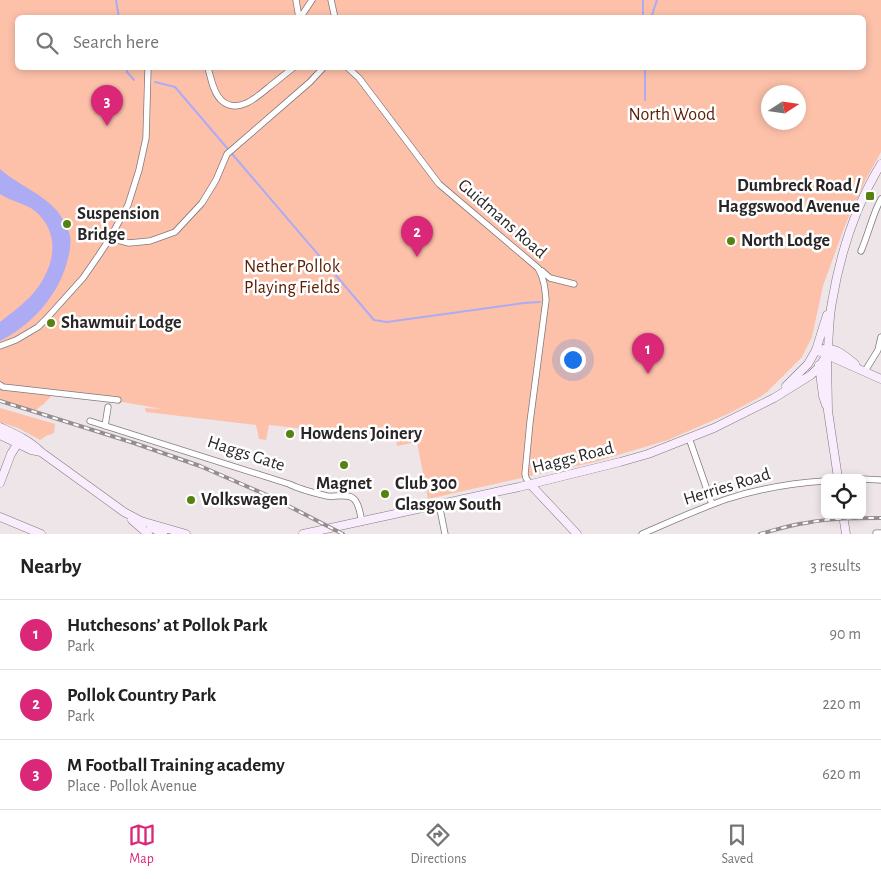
<!DOCTYPE html>
<html lang="en">
<head>
<meta charset="utf-8">
<style>
	:root { --surface:#fff; --page:#f2f2f2; --text:#222; --muted:#767676; --line:#e0e0e0; --accent:#db2777 }
	body { margin:0; font-family:"Alegreya Sans",sans-serif; background:var(--page); color:var(--text) }
	.controls { position:absolute; right:15px; bottom:15px; display:grid; overflow:hidden; border-radius:8px; box-shadow:0 2px 8px #0003 }
	.controls button { width:45px; height:45px; display:grid; place-items:center; padding:0; border:0; border-bottom:1px solid var(--line); background:var(--surface); color:var(--text); font:25px sans-serif }
	.compass { position:absolute; left:761px; top:85px; width:45px; height:45px; border-radius:50%; background:var(--surface); box-shadow:0 2px 8px #0003; rotate:78deg }
	.you { position:absolute; left:572px; top:359px; width:18px; height:18px; margin:-12px; border:4px solid #fff; border-radius:50%; background:#1a73e8; box-shadow:0 0 0 8px #1a73e833 }
	.badge { display:grid; place-items:center; width:32px; height:32px; border-radius:50%; background:var(--accent); color:#fff; font-size:16px; font-weight:700 }
	.pin { position:absolute; translate:-50% -41px; filter:drop-shadow(0 1px 2px #0008) }
	.pin::after { content:''; position:absolute; top:26px; width:18px; height:15px; background:inherit; clip-path:polygon(0 0,100% 0,50% 100%) }
	.list { margin:0; padding:0; list-style:none }
	h2 { display:flex; justify-content:space-between; align-items:center; height:65px; margin:0; padding:0 20px; font-size:21px }
	h2 small { font-size:16px; font-weight:400; color:var(--muted) }
	.list li { display:grid; grid-template-columns:32px 1fr auto; gap:15px; align-items:center; box-sizing:border-box; height:70px; padding:0 20px; border-top:1px solid var(--line) }
	.list b { display:block; font-size:19px; white-space:nowrap }
	.list p { margin:0; font-size:16px; white-space:nowrap; color:var(--muted) }
	.list em { font-size:16px; font-style:normal; color:var(--muted) }
	.icon { flex:none; width:28px; height:28px; fill:none; stroke:currentColor; stroke-width:2; stroke-linecap:round; stroke-linejoin:round }
	.map { position:relative; flex:none; width:881px; height:534px; overflow:hidden }
	.search { position:absolute; background:var(--surface); box-shadow:0 2px 8px #0003; left:15px; right:15px; top:15px; height:55px; display:flex; align-items:center; gap:12px; box-sizing:border-box; padding:0 18px; border-radius:8px; color:var(--muted); font-size:19px }
	.sheet { height:275px; background:var(--surface) }
	nav { display:flex; justify-content:space-around; align-items:center; box-sizing:border-box; height:70px; border-top:1px solid var(--line); background:var(--surface); font-size:14px; color:var(--muted) }
	nav a { display:grid; justify-items:center; gap:2px }
	nav .on { color:var(--accent) }
	.map>svg:first-child { display:block }
	.green { fill:#fdc1aa; fill-rule:evenodd }
	.water { fill:#adabf4 }
	.lines { fill:none; stroke-linecap:round; stroke-linejoin:round }
	.stream { stroke:#adabf4; stroke-width:2 }
	.street-casing { stroke:#81797e; stroke-width:7 }
	.secondary-casing { stroke:#81797e; stroke-width:9 }
	.street { stroke:#fff; stroke-width:5.5 }
	.secondary { stroke:#f8ecfd; stroke-width:8 }
	.rail-casing { stroke:#958e91; stroke-width:4 }
	.rail { stroke:#fff; stroke-width:2; stroke-dasharray:5.5; stroke-linecap:butt }
	.poi-dot { fill:#568310; stroke:#fff; stroke-width:2 }
	.labels { text-anchor:middle; dominant-baseline:central; stroke-width:5; stroke-linejoin:round; paint-order:stroke }
	.park-label { font-size:18px; fill:#5c2004; stroke:#fff }
	.poi-label { font-size:18px; font-weight:bold; fill:#2a2628; stroke:#fff; text-anchor:start }
	.street-label { font-size:18px; fill:#2a2628; stroke:#fff }
</style>
</head>
<body>
<div class="map">
<svg width="881" height="534" viewBox="0 0 881 534">
	<rect width="100%" height="100%" fill="#eee5e9"/>
	<path class="green" d="M0,0H881V152L866,179L844,228L823,286L812,337L802,357L767,392L760,397L730,413L668,440L595,462L548,472L428,499L417,442L397,446L396,439L269,425L266,440L259,439L256,425L146,412L145,408L162,409L105,399L54,393L43,405H42L35,411L0,400ZM18,18H864V68H18ZM768,92H798V122H768Z
		M0,408L55,424L54,433L46,436L40,440L18,428L0,422Z"/>
	<path class="water" d="M0,169C18,185 42,193 58,212C63,219 68,227 70,236C71,243 70,251 68,258C60,294 32,325 0,341V322C10,314 21,306 30,297C53,272 64,236 35,211C27,204 10,201 0,194Z"/>
	<g class="lines">
		<path class="stream" d="M116,0L119,18
			M643,0V18
			M651,18L657,0
			M127,68V72L134,80
			M645,68V100
			M155,82L175,87L374,320L387,322L524,303L540,302"/>
		<defs>
			<path id="street" d="M296,0L299,18
				M331,0L335,18
				M300,18L312,0
				M208,68C211,78 213,92 221,100C237,115 256,98 269,87C277,81 285,74 293,68
				M348,68L359,78L439,184L538,268C544,278 545,288 546,300L530,422L525,474L526,478L530,484
				M110,238L129,243L150,241L175,232L202,203L216,180L227,154L310,82L323,68
				M861,251C868,235 873,213 881,199
				M542,271L550,278L574,284
				M0,346L16,340L38,327L47,318L83,278L99,255L110,238L128,205L139,170L146,138L148,68
				M865,371L878,350L881,337
				M0,385L3,387L118,400
				M90,421L289,484C301,490 314,493 327,496C335,497 348,493 354,499C360,505 360,515 362,522
				M105,426L108,407
				M689,438L712,504
				M862,479L881,480
				M439,504L445,534
				M876,533H881
				M642,534C670,522 698,509 727,499C758,489 792,483 825,481"/>
			<path id="secondary" d="M824,349C836,347 846,357 855,364
				M816,350L881,379
				M819,365L823,396L826,405
				M786,386L808,364L816,350L827,315
				M0,427C15,434 29,440 41,452L124,512L141,521L186,534
				M0,435L31,450L41,452
				M838,478L828,411L827,355L828,349C829,333 829,317 832,302C840,254 856,205 881,164
				M0,483L11,454L18,443
				M530,484L577,534
				M843,515L846,534
				M0,517L41,534
				M132,520L148,534
				M151,527L163,534
				M303,534L519,487L620,462L648,454L714,428L774,398L811,375L819,367L827,355"/>
		</defs>
		<use href="#street" class="street-casing"/>
		<use href="#secondary" class="secondary-casing"/>
		<use href="#street" class="street"/>
		<use href="#secondary" class="secondary"/>
		<defs>
			<path id="rail" d="M0,401L134,443L200,466L269,496L343,534
				M760,534C775,530 790,525 806,523C831,518 856,518 881,518"/>
		</defs>
		<use href="#rail" class="rail-casing"/>
		<use href="#rail" class="rail"/>
	</g>
	<g class="poi-dot">
		<rect x="865" y="191" width="10" height="10" rx="2.5"/>
		<circle cx="67" cy="224" r="5"/>
		<circle cx="731" cy="241" r="5"/>
		<circle cx="51" cy="323" r="5"/>
		<circle cx="290" cy="434" r="5"/>
		<circle cx="344" cy="465" r="5"/>
		<circle cx="385" cy="494" r="5"/>
		<circle cx="191" cy="500" r="5"/>
	</g>
	<g class="labels">
		<g class="park-label">
			<text x="672" y="115">North Wood</text>
			<text x="292" y="267">Nether Pollok<tspan x="292" dy="21">Playing Fields</tspan></text>
		</g>
		<g class="poi-label">
			<text x="860" y="186" text-anchor="end">Dumbreck Road /<tspan x="860" dy="21">Haggswood Avenue</tspan></text>
			<text x="77" y="214">Suspension<tspan x="77" dy="21">Bridge</tspan></text>
			<text x="741" y="241">North Lodge</text>
			<text x="61" y="323">Shawmuir Lodge</text>
			<text x="300" y="434">Howdens Joinery</text>
			<text x="344" y="484" text-anchor="middle">Magnet</text>
			<text x="395" y="484">Club 300<tspan x="395" dy="21">Glasgow South</tspan></text>
			<text x="201" y="500">Volkswagen</text>
		</g>
		<g class="street-label">
			<text transform="translate(502 219) rotate(41)">Guidmans Road</text>
			<text transform="translate(246 454) rotate(18)">Haggs Gate</text>
			<text transform="translate(573 458) rotate(-14)">Haggs Road</text>
			<text transform="translate(727 487) rotate(-17)">Herries Road</text>
		</g>
	</g>
</svg>
<div class="controls">
<button><svg class="icon" aria-label="locate" viewBox="0 0 24 24"><circle cx="12" cy="12" r="6"/><path d="M12 2v4M12 18v4M2 12h4M18 12h4"/></svg></button>
</div>
<svg class="compass" viewBox="-18 -18 36 36"><path d="M0-13l5 13h-10z" fill="#e53935"/><path d="M0 13l5-13h-10z" fill="#767676"/></svg>
<div class="you"></div>
<div class="pin badge" style="left:648px;top:374px">1</div>
<div class="pin badge" style="left:417px;top:257px">2</div>
<div class="pin badge" style="left:107px;top:126px">3</div>
<div class="search"><svg class="icon" aria-label="search" viewBox="0 0 24 24"><circle cx="10" cy="10" r="6"/><path d="M15 15l6 6"/></svg>Search here</div>
</div>
<section class="sheet">
<h2>Nearby<small>3 results</small></h2>
<ul class="list">
<li><span class="badge">1</span><div><b>Hutchesons’ at Pollok Park</b><p>Park</p></div><em>90 m</em></li>
<li><span class="badge">2</span><div><b>Pollok Country Park</b><p>Park</p></div><em>220 m</em></li>
<li><span class="badge">3</span><div><b>M Football Training academy</b><p>Place · Pollok Avenue</p></div><em>620 m</em></li>
</ul>
</section>
<nav>
<a class="on"><svg class="icon" aria-label="map" viewBox="0 0 24 24"><path d="M3 6l6-2 6 2 6-2v14l-6 2-6-2-6 2zM9 4v14M15 6v14"/></svg>Map</a>
<a><svg class="icon" aria-label="directions" viewBox="0 0 24 24"><path d="M12 3l9 9-9 9-9-9zM9 14v-3h6M13 9l2 2-2 2"/></svg>Directions</a>
<a><svg class="icon" aria-label="saved" viewBox="0 0 24 24"><path d="M7 4h10v16l-5-4-5 4z"/></svg>Saved</a>
</nav>
</body>
</html>
